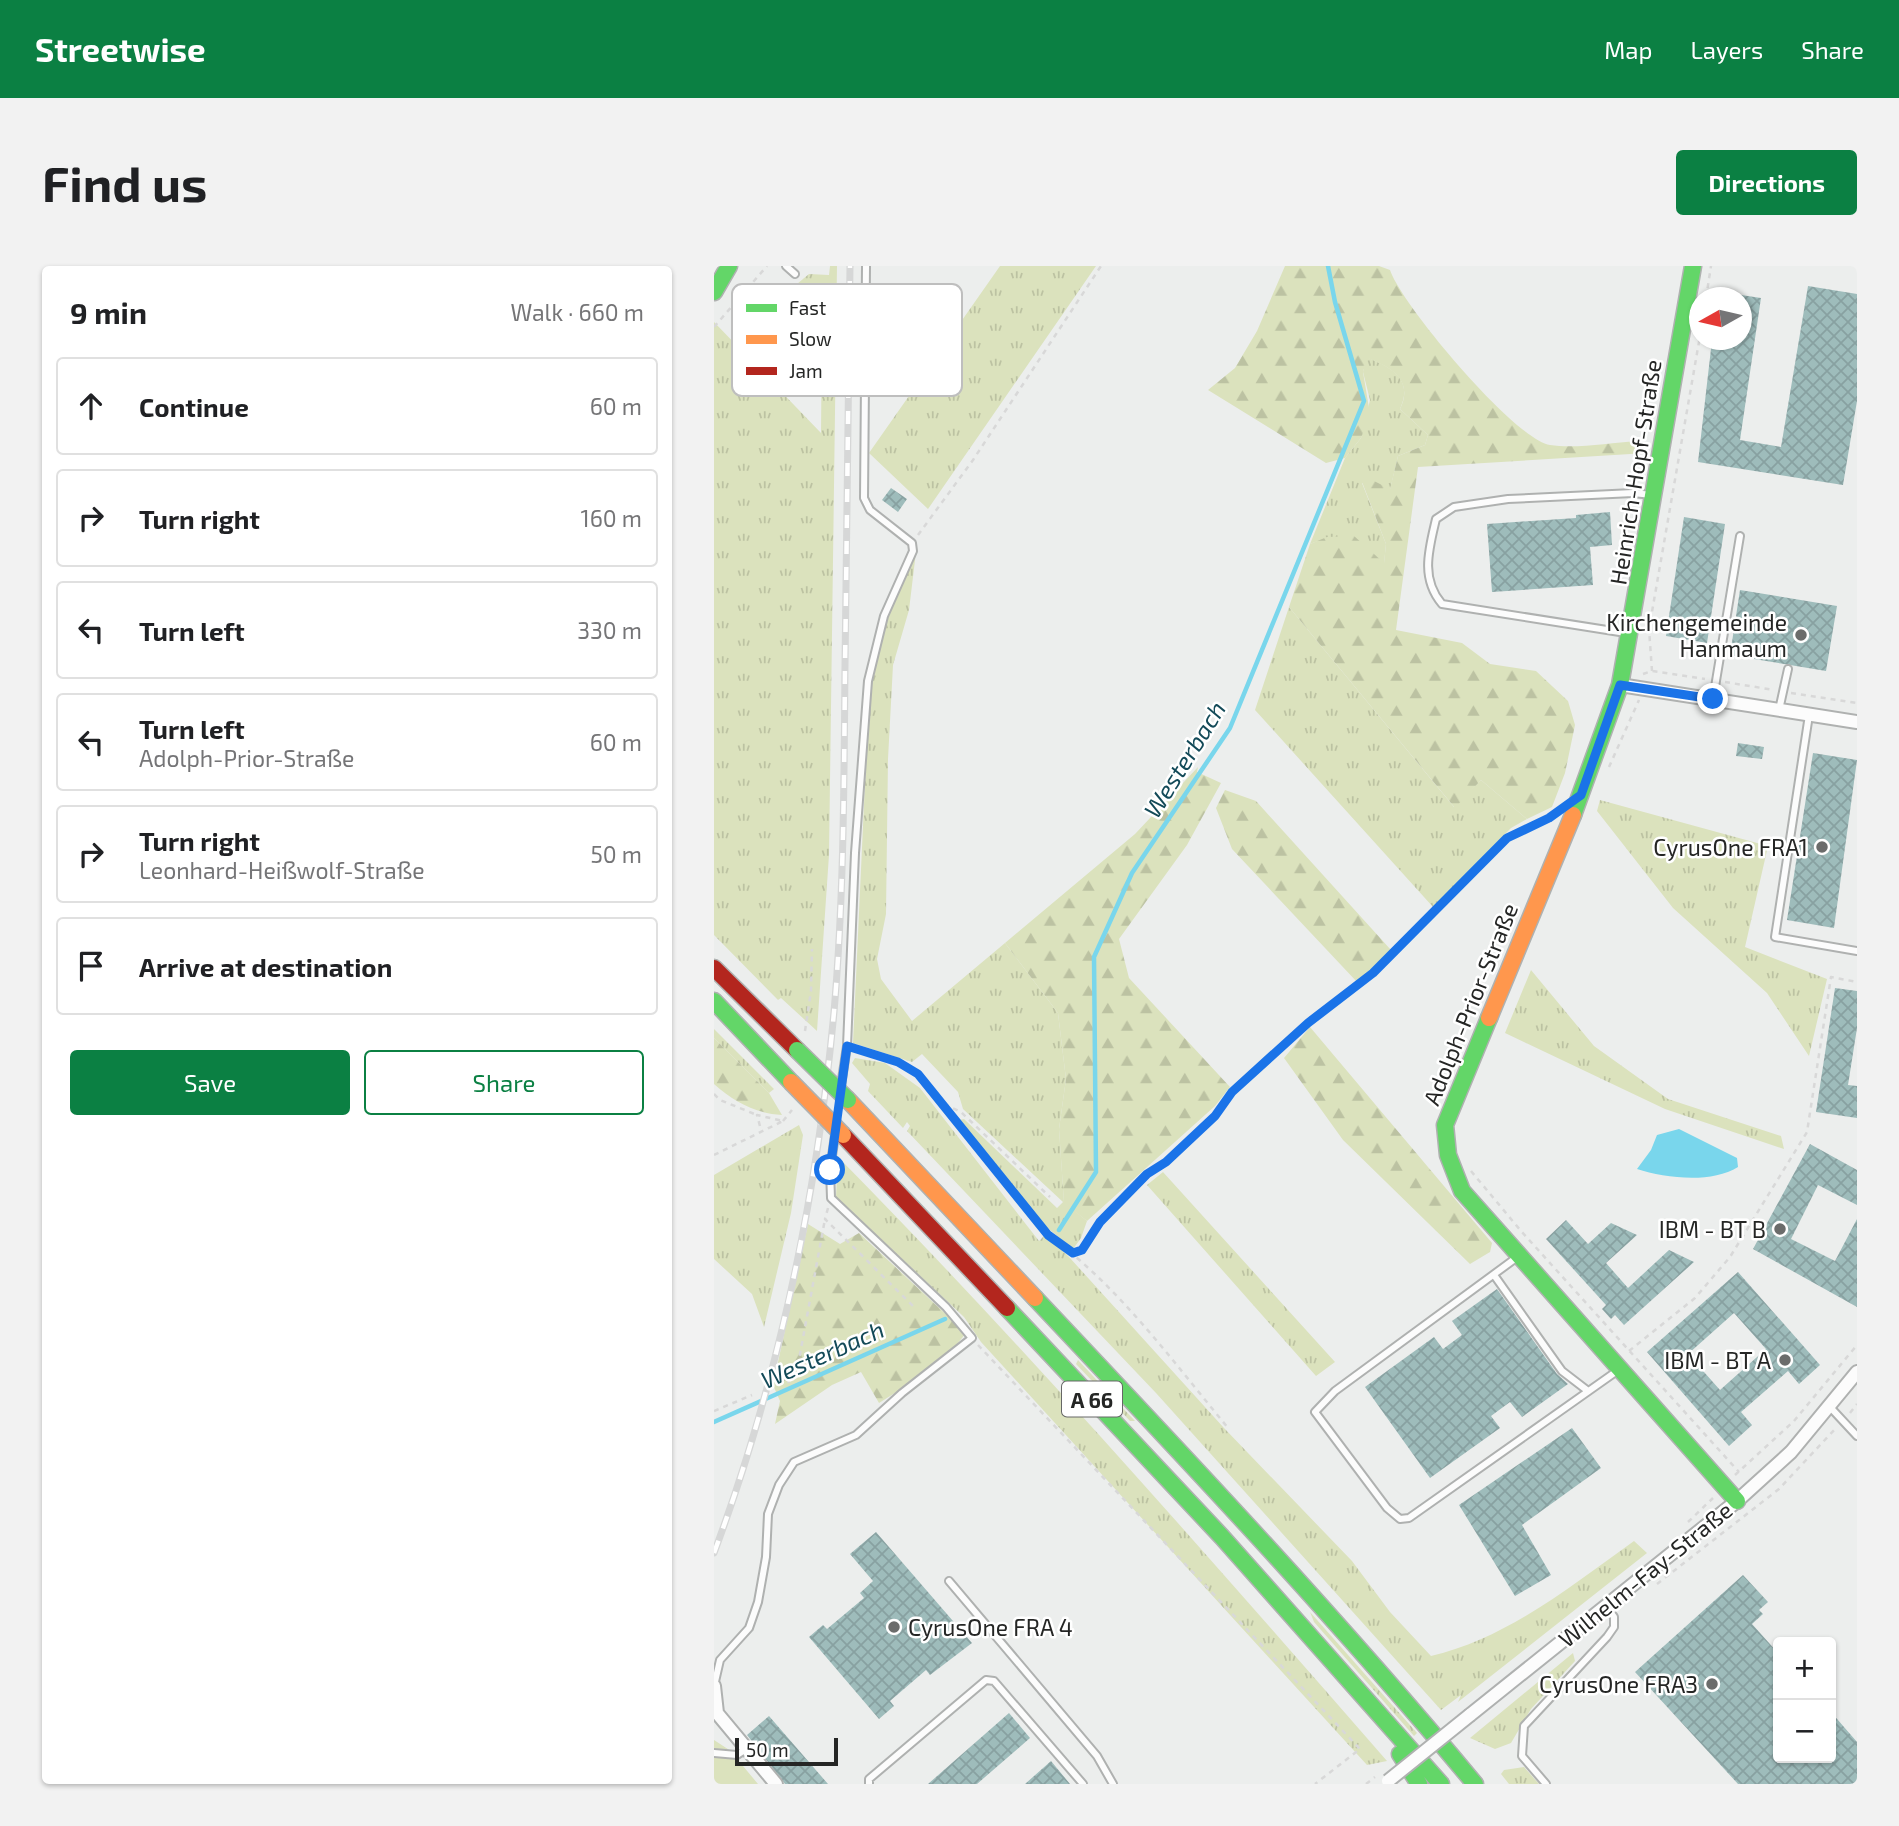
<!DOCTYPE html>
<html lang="en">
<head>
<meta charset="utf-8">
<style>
	:root { --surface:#fff; --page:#f2f2f2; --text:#202124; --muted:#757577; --line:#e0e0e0; --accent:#0b8043 }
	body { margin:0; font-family:"Exo 2",sans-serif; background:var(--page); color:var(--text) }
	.controls { position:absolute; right:21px; bottom:21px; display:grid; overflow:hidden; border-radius:7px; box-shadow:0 2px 5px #0004 }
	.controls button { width:63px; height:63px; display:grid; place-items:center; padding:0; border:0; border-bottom:2px solid var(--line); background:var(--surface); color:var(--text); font:35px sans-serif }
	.compass { position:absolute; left:975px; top:21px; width:63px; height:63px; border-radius:50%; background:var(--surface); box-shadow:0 2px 5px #0004; rotate:262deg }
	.scale { position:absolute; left:21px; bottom:18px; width:103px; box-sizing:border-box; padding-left:7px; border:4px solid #252625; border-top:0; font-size:19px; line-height:24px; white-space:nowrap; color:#252625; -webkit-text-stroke:5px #fff; paint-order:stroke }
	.stop { position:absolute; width:21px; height:21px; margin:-16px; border:5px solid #1a73e8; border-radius:50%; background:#fff }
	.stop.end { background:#1a73e8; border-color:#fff; box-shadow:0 2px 7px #0008 }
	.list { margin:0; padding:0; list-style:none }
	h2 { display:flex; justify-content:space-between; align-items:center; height:91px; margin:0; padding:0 28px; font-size:30px }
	h2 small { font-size:23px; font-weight:400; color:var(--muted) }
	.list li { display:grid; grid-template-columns:46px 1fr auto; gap:21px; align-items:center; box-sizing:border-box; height:98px; margin:0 14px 14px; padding:0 14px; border:2px solid var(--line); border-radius:7px }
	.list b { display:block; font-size:26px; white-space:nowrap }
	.list p { margin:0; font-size:23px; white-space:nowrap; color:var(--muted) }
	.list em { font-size:23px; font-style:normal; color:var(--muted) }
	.actions { display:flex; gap:14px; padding:21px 28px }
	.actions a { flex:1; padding:16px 0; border:2px solid var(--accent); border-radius:7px; text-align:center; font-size:24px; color:var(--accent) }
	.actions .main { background:var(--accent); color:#fff }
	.icon { flex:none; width:38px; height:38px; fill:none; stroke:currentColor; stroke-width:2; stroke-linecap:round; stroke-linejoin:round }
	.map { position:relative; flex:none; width:1143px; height:1518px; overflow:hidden; border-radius:7px }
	header { display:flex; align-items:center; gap:42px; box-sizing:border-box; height:98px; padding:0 35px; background:var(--accent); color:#fff }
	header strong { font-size:33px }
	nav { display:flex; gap:38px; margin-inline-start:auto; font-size:24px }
	.intro { display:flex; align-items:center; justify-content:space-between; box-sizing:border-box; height:168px; padding:0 42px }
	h1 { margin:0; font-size:49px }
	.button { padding:18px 32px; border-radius:7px; background:var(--accent); color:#fff; font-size:24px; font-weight:700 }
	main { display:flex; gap:42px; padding:0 42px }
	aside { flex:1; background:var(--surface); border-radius:7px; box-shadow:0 2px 5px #0004 }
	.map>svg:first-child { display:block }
	.grass { fill:url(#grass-tufts) }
	.forest { fill:url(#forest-firs) }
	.pitch { fill:#dbe2bd }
	.water { fill:#79d6ec }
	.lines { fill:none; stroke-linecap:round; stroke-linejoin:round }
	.stream { stroke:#79d6ec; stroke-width:4.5 }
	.building { fill:url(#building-cross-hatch); fill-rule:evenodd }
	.lane-casing { stroke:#afb1b0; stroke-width:10 }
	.street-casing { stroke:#afb1b0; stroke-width:16 }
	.fast-casing { stroke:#afb1b0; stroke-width:19 }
	.slow-casing { stroke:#afb1b0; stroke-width:19 }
	.jam-casing { stroke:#afb1b0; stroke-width:19 }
	.path { stroke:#d8d8d8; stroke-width:2.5; stroke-dasharray:5 5; stroke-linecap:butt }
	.lane { stroke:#fcfcfc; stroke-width:6 }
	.street { stroke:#fcfcfc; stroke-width:12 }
	.fast { stroke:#63d668; stroke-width:16 }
	.slow { stroke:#ff974d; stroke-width:16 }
	.jam { stroke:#b3261e; stroke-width:16 }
	.rail-casing { stroke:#d6d7d7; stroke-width:7 }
	.rail { stroke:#fff; stroke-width:4.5; stroke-dasharray:13; stroke-linecap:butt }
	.street-bridge-casing { stroke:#afb1b0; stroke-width:16; stroke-linecap:butt }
	.fast-bridge-casing { stroke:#afb1b0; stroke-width:19; stroke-linecap:butt }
	.slow-bridge-casing { stroke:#afb1b0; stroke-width:19; stroke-linecap:butt }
	.street-bridge { stroke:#fcfcfc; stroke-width:12 }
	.fast-bridge { stroke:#63d668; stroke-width:16 }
	.slow-bridge { stroke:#ff974d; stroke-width:16 }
	.route { stroke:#1a73e8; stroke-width:9 }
	.poi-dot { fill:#6b6c6b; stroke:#fff; stroke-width:2.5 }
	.labels { text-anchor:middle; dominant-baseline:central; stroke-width:5; stroke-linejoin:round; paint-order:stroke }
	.shield { fill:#fff; stroke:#666766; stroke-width:2 }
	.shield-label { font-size:21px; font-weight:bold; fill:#252625 }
	.street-label { font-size:23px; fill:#252625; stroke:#fff }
	.poi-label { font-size:23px; fill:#252625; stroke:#fff; text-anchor:end }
	.water-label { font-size:24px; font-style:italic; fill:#134a58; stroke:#fff }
	.key { fill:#fff; stroke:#bebebe; stroke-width:2 }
	.key-label { font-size:19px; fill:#252625 }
</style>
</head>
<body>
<header>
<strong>Streetwise</strong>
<nav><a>Map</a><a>Layers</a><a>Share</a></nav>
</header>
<div class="intro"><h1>Find us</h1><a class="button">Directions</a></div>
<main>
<aside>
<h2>9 min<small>Walk · 660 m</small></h2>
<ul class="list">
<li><svg class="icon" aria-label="ahead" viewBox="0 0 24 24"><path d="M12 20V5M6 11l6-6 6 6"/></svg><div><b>Continue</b></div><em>60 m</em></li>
<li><svg class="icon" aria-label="right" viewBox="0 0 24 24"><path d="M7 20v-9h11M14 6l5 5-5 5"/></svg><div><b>Turn right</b></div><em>160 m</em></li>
<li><svg class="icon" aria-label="left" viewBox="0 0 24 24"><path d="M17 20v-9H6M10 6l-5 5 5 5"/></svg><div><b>Turn left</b></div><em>330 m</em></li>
<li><svg class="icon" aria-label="left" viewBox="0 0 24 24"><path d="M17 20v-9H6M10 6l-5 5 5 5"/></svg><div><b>Turn left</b><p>Adolph-Prior-Straße</p></div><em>60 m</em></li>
<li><svg class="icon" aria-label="right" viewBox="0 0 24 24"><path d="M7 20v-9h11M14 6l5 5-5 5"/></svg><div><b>Turn right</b><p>Leonhard-Heißwolf-Straße</p></div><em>50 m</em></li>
<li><svg class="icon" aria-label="arrive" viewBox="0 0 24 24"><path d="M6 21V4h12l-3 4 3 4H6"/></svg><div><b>Arrive at destination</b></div></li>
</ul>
<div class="actions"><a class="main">Save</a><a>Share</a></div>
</aside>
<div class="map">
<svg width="1143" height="1518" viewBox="0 0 1143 1518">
	<defs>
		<pattern id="grass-tufts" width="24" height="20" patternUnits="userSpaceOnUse" patternTransform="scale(1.75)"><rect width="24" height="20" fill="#dbe2bd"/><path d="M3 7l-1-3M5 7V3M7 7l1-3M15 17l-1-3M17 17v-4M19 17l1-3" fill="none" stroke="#bcc2a2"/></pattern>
		<pattern id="forest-firs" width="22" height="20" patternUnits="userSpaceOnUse" patternTransform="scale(1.75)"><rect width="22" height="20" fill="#dbe2bd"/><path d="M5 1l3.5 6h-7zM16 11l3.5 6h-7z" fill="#bcc2a2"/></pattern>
		<pattern id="building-cross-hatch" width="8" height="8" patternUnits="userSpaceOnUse" patternTransform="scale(1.75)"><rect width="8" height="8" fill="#9ebcbb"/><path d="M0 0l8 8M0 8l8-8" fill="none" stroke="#88a1a1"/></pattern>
	</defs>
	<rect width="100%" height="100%" fill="#eceeed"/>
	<path class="grass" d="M116,0H123L115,589L103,765L67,732L64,734L0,669V56L107,167L108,53L83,18L95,8L115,9Z
		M286,0H382L214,243L155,187Z
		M652,91C677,101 700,113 686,143L714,169L711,179L684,190L676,224L648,217L672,278L670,298C650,276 624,267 596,278L631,192L647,172L656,134L649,106Z
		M202,286L195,344L179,399L174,493L172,648L163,693L167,713L198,755L291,677L344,747L352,813L345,863L350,936L373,955L367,972L359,983L330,959L245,854L250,853L343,942L349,936L249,843L244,826L208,788L198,796L139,777L155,430L170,357Z
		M575,341L740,541L767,514L813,553L797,562L719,641L541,444Z
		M886,534L1054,580L1031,681L1113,713L1095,790L1053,727L959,642L883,545Z
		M817,704L880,780L954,833L1067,870L1070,883L951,843L791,767Z
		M0,763L60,823L55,827L0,772Z
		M141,792L171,797L206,822L325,975L332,968L356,992L510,1162L638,1295L676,1346L717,1390C794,1372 857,1320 920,1275L933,1287L744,1436L747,1429L727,1444L442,1127L193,865L196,860L193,856L189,862L154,825L156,818L138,797Z
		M85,859L89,869L77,947L50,1061L38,1028L0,993V909Z
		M124,891C315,1085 494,1290 673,1495L653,1499L267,1076L250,1051L122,931Z
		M449,906L621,1096L602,1110L433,919Z
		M364,1094L421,1155H416L362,1098Z
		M596,1346L703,1467L700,1470L600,1356Z
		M859,1387L861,1395L817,1443L797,1477L781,1483L756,1472Z
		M810,1501L825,1518H795L787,1508L790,1504Z"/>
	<path class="forest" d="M571,0H665L676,4C687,38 801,174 836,179C860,183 897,177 922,175L933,187L704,201L682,364L748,377L776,398L822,405L854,435L861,459L851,507L838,541L813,553L767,514L741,542L575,341L596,278L613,271L640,270L670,297L672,278L648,216L658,214L676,223L684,190L711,179L714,169L686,143C700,114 677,101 653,92L649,106L656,148L647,172L631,192L612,197L494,124L521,102L543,65Z
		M484,501L483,506L507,517L473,579L405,673L415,712L516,821L501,840L373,955L350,937L345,863L352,813L344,747L291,677L421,568Z
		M511,524L542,535L677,684L643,716L518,583L502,542Z
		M596,761L778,977L776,986L756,998L629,874L570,792Z
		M0,772L55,827L68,849C41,847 20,836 0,818Z
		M94,958L126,978L145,967L252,1067L227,1098L165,1137L147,1106L118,1119L61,1158L66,1135L59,1119Z"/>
	<path class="pitch" d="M0,1474L23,1489L24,1494L44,1518H0Z"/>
	<path class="water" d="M965,863L1023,892L1024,901C997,918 951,912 923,903L937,884L943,869Z"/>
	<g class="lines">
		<path class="stream" d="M345,964L382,906L380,691L418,607L516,462L650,135L621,36L614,0
			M0,1156L231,1053"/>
	</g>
	<path class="building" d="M1094,20L1143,28V135L1129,219L984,196L998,74H1027V29L1047,32L1026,174L1067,181Z
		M177,222L193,233L184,246L168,234Z
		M896,246L898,279L876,281L879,319L778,326L773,258L862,252V249Z
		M970,251L1011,258L993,377L952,370Z
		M1026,324L1123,340L1112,405L1016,389Z
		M1024,477L1050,481L1048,493L1022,490Z
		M1099,487L1143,494L1120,662L1073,654Z
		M1121,722L1143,725V762L1134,819L1143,820V852L1102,846Z
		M1096,878L1143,904V939L1104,919L1077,973L1121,995L1143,953V1041L1039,983Z
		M852,954L874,978L897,957L923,969L892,997L914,1022L955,984L980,996L910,1059L901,1049L897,1053L888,1043L892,1039L832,973Z
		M1024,1006L1106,1099L1085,1118L1074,1105L1027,1146L1038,1159L1015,1180L933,1086ZM1020,1047L1052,1083L1006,1124L974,1088Z
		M783,1023L843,1108L854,1118L808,1151L796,1136L777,1150L786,1162L716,1212L651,1121L720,1071L729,1083L748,1069L738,1055Z
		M858,1162L887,1202L808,1259L837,1309L801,1330L745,1239Z
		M162,1266L258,1377L216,1409L212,1404L176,1435L180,1440L165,1453L95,1371L109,1359L113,1363L150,1332L146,1327L159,1315L136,1288Z
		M1029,1309L1054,1336L1045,1344L1049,1348L1038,1358L1064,1387V1492H1117V1446L1143,1476V1518H1024L921,1406Z
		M295,1447L316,1472L263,1518H214Z
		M55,1450L114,1518H71L33,1469Z
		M337,1495L356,1518H311Z"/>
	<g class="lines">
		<defs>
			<path id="lane" d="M72,0L81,8
				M912,367L728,338C706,312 715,283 722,253L740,241L794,233L919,227L938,229
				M999,433L1026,270
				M1065,444L1074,403
				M1095,449L1061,671L1143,685
				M127,820L133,780L141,587L154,415L170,350L199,285L198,277L156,244L150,232L152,0
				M802,992L621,1125L601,1146L673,1242L686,1253L695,1252L903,1105
				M780,1009L848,1105L874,1125
				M1116,1141L1143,1170
				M235,1315L383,1490L399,1518
				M0,1420L6,1394L35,1362L44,1336L52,1291L54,1248L65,1219L80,1196L142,1169L188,1127L258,1072L232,1041L117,932L116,904L121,869
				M0,1487L23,1489L32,1483
				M155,1518V1513L272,1414L280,1415L369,1518
				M832,1518L808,1490L810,1460L893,1371L900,1361V1351L892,1340"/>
			<path id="street" d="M906,419L1143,456
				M0,1420L3,1447L62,1518
				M756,1449L1023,1235L1077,1186L1143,1106"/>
			<path id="fast" d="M0,26L15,0
				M859,549L906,419L979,0
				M0,735L77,816
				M775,752L731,859L734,889L748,925L1023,1235
				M321,1032C471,1191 621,1350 761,1518
				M293,1042L508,1271L727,1518
				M686,1488L705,1518"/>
			<path id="slow" d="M775,752L859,549
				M134,834L321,1032"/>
			<path id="jam" d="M0,702L83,784
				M129,869L293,1042"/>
		</defs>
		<use href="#lane" class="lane-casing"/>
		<use href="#street" class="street-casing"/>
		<use href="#fast" class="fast-casing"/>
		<use href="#slow" class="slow-casing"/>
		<use href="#jam" class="jam-casing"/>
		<path class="path" d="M992,32L997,0
			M0,61L53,0
			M204,269L259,194L387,0
			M938,405L935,363L986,70
			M929,408L938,405L991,413
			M1011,416L1060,424
			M1077,427L1143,437
			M895,501L925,434
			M91,765L97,725L98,683
			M143,783L184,796L204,808L334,969C405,1020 459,1096 515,1163
			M0,828L6,834L43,849
			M230,838L247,846L336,931
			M69,855L78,844
			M0,889L69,855L43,849L47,864
			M757,905L807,965L1025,1206
			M114,942L111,953L202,1043
			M359,987L368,983L386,956L433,908L452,896L501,850L518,826L594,757L659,707L793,572L841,547
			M264,1079L646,1483L601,1518
			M915,1085L981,1032L1016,991L1093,866L1117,711L1143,716
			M74,1117L84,1099L111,953
			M0,1145L38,1129
			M1136,1147L1143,1138
			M1021,1209L1080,1155L1143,1079
			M974,1256L999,1232
			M943,1318L1065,1223L1122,1162
			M652,1518L661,1511"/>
		<use href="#lane" class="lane"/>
		<use href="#street" class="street"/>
		<use href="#fast" class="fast"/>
		<use href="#slow" class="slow"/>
		<use href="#jam" class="jam"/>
		<defs>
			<path id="rail" d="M0,1287C64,1115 103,929 120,746C130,630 130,515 131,399C133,266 134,133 136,0"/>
		</defs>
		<use href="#rail" class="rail-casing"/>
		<use href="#rail" class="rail"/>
		<defs>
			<path id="street-bridge" d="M674,1515L756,1449"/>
			<path id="fast-bridge" d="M83,784L134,834"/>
			<path id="slow-bridge" d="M77,816L129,869"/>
		</defs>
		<use href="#street-bridge" class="street-bridge-casing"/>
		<use href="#fast-bridge" class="fast-bridge-casing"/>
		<use href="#slow-bridge" class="slow-bridge-casing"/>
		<use href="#street-bridge" class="street-bridge"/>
		<use href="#fast-bridge" class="fast-bridge"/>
		<use href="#slow-bridge" class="slow-bridge"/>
	</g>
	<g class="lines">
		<path class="route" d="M116,904L133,780L184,796L204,808L334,969L359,987L368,984L386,956L433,908L452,896L501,850L518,826L594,757L659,707L793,572L835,552L867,529L906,419L999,433"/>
	</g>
	<g class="poi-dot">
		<circle cx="1087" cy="369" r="7"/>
		<circle cx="1108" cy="581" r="7"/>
		<circle cx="1066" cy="963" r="7"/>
		<circle cx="1071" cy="1094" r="7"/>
		<circle cx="180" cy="1361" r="7"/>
		<circle cx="998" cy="1418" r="7"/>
	</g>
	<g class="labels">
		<rect class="shield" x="348" y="1115.5" width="60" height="35" rx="5"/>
		<g class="shield-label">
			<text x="378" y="1133">A 66</text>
		</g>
		<g class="street-label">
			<text transform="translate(921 206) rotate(-81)">Heinrich-Hopf-Straße</text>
			<text transform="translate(756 738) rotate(-68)">Adolph-Prior-Straße</text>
			<text transform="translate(931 1308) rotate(-39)">Wilhelm-Fay-Straße</text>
		</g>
		<g class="poi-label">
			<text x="1073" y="356">Kirchengemeinde<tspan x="1073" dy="26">Hanmaum</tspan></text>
			<text x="1094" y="581">CyrusOne FRA1</text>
			<text x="1052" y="963">IBM - BT B</text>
			<text x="1057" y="1094">IBM - BT A</text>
			<text x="194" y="1361" text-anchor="start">CyrusOne FRA 4</text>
			<text x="984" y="1418">CyrusOne FRA3</text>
		</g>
		<g class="water-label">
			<text transform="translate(470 493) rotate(-58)">Westerbach</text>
			<text transform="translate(108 1088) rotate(-24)">Westerbach</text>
		</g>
	</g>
	<rect x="18" y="18" width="230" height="112" rx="10" class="key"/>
	<rect x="32" y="38" width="31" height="8" fill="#63d668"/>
	<rect x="32" y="69" width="31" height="9" fill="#ff974d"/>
	<rect x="32" y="101" width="31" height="8" fill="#b3261e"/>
	<g class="key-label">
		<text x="75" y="49">Fast</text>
		<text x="75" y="80">Slow</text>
		<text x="75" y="112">Jam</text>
	</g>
</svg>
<div class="controls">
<button>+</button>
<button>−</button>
</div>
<svg class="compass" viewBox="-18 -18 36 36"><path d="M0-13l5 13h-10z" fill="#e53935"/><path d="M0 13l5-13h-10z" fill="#757577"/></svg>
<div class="scale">50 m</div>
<div class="stop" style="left:116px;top:904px"></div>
<div class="stop end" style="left:999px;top:433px"></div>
</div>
</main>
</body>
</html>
